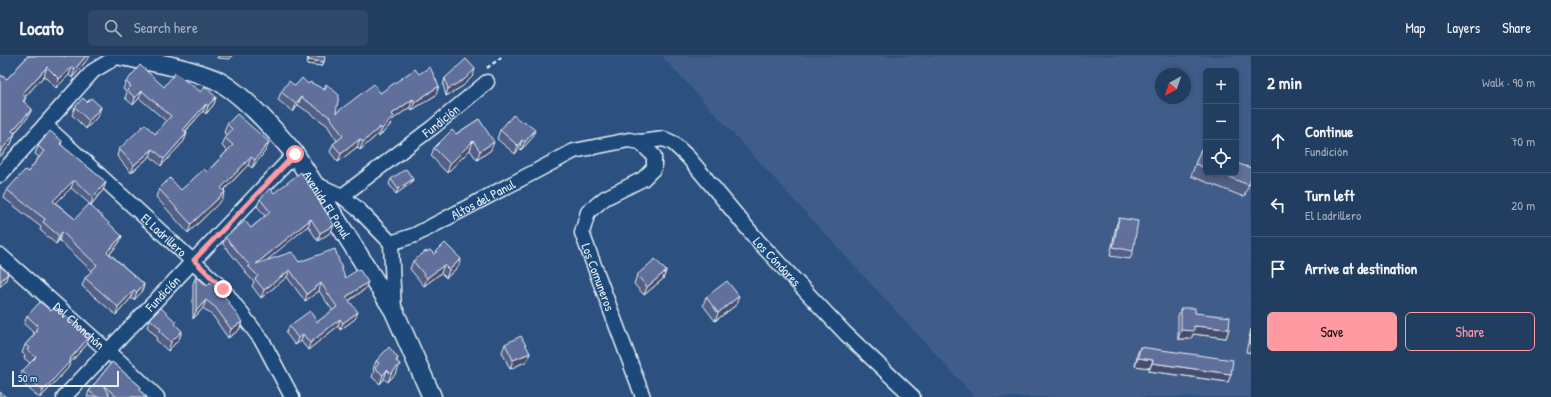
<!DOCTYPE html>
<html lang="en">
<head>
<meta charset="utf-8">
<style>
	:root { --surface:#213d60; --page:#2d4869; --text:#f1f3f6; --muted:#a2aebd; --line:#3e5675; --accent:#ff9aa2 }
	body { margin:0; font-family:"Patrick Hand",sans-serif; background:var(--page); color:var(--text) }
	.controls { position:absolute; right:12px; top:12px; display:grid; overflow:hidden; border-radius:6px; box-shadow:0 2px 6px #0003 }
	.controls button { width:36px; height:36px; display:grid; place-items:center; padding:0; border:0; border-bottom:1px solid var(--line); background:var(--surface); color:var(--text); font:20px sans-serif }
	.compass { position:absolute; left:1155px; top:12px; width:36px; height:36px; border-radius:50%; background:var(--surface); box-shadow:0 2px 6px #0003; rotate:220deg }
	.scale { position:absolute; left:12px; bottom:10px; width:107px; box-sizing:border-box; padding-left:4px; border:2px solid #e8f1f8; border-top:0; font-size:11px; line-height:14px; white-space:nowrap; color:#e8f1f8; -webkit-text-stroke:3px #1f4a7a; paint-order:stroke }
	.stop { position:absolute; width:12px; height:12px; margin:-9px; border:3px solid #ff9aa2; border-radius:50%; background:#fff }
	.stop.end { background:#ff9aa2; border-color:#fff; box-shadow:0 1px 4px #0008 }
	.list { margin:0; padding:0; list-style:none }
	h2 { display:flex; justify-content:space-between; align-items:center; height:52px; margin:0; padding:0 16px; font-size:17px }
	h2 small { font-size:13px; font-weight:400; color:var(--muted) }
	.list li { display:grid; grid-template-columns:26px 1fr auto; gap:12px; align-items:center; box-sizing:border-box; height:64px; padding:0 16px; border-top:1px solid var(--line) }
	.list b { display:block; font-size:15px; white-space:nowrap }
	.list p { margin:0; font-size:13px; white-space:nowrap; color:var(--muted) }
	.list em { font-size:13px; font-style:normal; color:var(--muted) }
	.actions { display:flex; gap:8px; padding:12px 16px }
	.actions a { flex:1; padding:9px 0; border:1px solid var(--accent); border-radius:6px; text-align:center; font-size:14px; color:var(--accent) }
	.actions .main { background:var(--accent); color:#111 }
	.icon { flex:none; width:22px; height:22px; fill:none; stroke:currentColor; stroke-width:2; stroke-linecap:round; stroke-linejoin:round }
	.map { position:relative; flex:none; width:1251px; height:341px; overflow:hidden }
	header { display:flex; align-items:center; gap:24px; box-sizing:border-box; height:56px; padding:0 20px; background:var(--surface); border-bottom:1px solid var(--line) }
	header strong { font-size:19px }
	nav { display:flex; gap:22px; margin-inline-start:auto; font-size:14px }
	.search { width:280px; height:36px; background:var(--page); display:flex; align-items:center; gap:10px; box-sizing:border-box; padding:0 14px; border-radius:6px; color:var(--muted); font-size:15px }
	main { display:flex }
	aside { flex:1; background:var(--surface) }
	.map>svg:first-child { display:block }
	.built { fill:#3f5d8a; fill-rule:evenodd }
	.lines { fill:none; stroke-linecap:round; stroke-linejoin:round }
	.minor-casing { stroke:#e8f1f8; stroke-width:17 }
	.tertiary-casing { stroke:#e8f1f8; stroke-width:21 }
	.path { stroke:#e8f1f8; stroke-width:2.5; stroke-dasharray:4 3; stroke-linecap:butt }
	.minor { stroke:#1f4a7a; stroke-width:14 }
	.tertiary { stroke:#1f4a7a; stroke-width:18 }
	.wall { fill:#535f85; stroke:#e8f1f8 }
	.shaded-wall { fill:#444e6c; stroke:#e8f1f8 }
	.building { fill:#616f9b; stroke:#e8f1f8 }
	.route { stroke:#ff9aa2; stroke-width:5 }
	.labels { text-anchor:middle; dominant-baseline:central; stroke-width:3; stroke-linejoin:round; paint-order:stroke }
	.street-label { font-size:13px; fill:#e8f1f8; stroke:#1f4a7a }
</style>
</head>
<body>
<header>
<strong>Locato</strong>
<div class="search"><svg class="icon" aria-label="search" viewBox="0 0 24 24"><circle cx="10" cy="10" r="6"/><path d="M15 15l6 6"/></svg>Search here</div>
<nav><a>Map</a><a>Layers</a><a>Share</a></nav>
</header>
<main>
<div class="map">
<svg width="1251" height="341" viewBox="0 0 1251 341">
	<rect width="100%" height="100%" fill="#2c5180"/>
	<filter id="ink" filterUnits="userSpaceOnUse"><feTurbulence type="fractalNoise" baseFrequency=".025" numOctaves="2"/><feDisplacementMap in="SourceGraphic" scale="8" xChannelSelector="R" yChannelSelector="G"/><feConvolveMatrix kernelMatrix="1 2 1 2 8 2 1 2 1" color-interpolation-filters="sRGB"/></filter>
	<g filter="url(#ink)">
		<path class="built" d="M662,0H1251V341H975ZM1206,15H1236V117H1206ZM1161,18H1185V42H1161Z"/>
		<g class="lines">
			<defs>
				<g id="minor">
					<path id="s1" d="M45,69L223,233L263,286L292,341"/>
					<path id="s2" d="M640,86L664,83L673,87L688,101L758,185L846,278L913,341"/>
					<path d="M0,119L93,15L118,0"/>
					<path id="s3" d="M313,127L342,140L433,71L487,26"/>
					<path d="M342,140L359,154L391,187L394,255"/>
					<path id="s4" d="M391,187L415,179L574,95L629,84L640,86L654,100V112L643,123L605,142L588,156L582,177L643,341"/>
					<path id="s5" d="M0,199L127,312L157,341"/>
					<path id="s6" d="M64,341L295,98"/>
				</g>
				<g id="tertiary">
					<path id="s7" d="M121,0C152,6 185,11 214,23C242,36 275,75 295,98L394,255L432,341"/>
				</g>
			</defs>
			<use href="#minor" class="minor-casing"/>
			<use href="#tertiary" class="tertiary-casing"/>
			<path class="path" d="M487,12L503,0"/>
			<use href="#minor" class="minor"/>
			<use href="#tertiary" class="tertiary"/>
		</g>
		<path class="wall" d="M27,0H90L72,22L69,19L56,32L44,20L25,41H26L24,46L28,61L15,77L11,88L0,101V19L7,23L27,1Z
			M308,0H325L324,6L322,10L307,8Z
			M473,20L463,30L446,40L443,29L445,22Z
			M126,26L201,36L216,41L214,48L206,58L203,55L185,76L187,77L184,85L161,110L150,100L131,117L117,100L119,93L155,78L166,65L139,42L133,49L125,42L127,36L123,33Z
			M326,28L336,57L380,37L436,39L412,54L410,51L392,64L391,68L379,81L377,79L360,94L357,91L338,106L330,96L333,88L337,85L327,69L298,49L293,56L278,44L281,36L295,30L324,34Z
			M75,51H101L98,60L86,73L72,59Z
			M479,63L491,94L477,104L470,94L447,117L431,100L434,92Z
			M227,68L266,94L252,112L248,109L224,134L225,136L222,144L188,177L156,141L159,133L181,134L207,116L227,95L222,90L225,82L227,79L224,77Z
			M500,74L532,82L521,94L519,93L515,98L497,83Z
			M62,85L61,89L106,126L103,134L91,149L71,132L56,147L75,163L122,180L119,187L110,198L144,228L142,236L134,244L131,242L116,259L82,230L85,222L92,215L59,184L56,188L40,174L41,171L4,142L7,134L28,116L39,101L35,98L38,90Z
			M1201,93L1206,95V117H1236L1251,123L1244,141L1191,120Z
			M391,123H413L411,127L396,138L389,128Z
			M274,137L331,176L318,185L308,170L266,204L299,206L345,222L365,233L349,245L355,263L340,274L338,270L308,294L301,285L295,289L286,277L289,270L317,266L333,255L319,235L305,245L287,221L261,242L252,230L254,226L246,217V216L223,188L225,181L251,172L265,160L257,150L260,143Z
			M1119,162L1133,195L1130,203L1110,200L1116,170Z
			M427,196L434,198L458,211L446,222L441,217L424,230L410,213L413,205Z
			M666,215L663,223L644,239L634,228L637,219Z
			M196,220L242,266L239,274L228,282L213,260L203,252L193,263V228Z
			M706,241L736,249L715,265L703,249Z
			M1181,252L1195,257L1229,273L1226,282L1193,278L1191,283H1178V260Z
			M51,255L90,280L87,288L70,307L68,312L41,341H38L19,324L22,315L30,307L24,302L25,299L22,297L25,289L33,280L34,277L24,268L27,260Z
			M150,263L175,268L182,275L179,283L168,295L156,284L157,281L147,271Z
			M1251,273V297L1246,296Z
			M505,288L530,297L527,305L510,313L502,296Z
			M1140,291L1231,318L1228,326L1149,315L1150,312L1135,310L1137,299Z
			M398,302L397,305V316L388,326L384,323L380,328L372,321L374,314L373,313L376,305Z
			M112,306L141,331L140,335L147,341H87L89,335Z"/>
		<path class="shaded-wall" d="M86,0H90L72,22L75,13Z
			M218,0H232L230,3L217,2Z
			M308,4L324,6L322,10L307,8Z
			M47,11L44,20L19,47L22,38Z
			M72,11L69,19L56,32L59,23Z
			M475,13L473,20L463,30L446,40L448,33Z
			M439,30L436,39L412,54L415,46Z
			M142,35L139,42L133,49L135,42Z
			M216,41L214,48L206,58L208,50Z
			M301,41L298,49L293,56L296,48Z
			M413,43L410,51L392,64L391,68L379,81L382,73L392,58Z
			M206,48L203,55L180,81L183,74Z
			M101,51L98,60L86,73L89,65Z
			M32,53L28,61L9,83L12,75Z
			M380,71L377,79L360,94L363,86Z
			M535,74L532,82L521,94L525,86Z
			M15,77L11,88L0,101V96Z
			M187,77L184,85L161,110L164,103Z
			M360,83L357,91L338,106L341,98Z
			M522,84L519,93L515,98L518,90Z
			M473,85L470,94L447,117L450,108Z
			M269,86L266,94L252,112L255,104Z
			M494,86L491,94L477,104L480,95Z
			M153,93L150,100L131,117L134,109Z
			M251,101L248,109L218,140L221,132Z
			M413,123L411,127L396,138L398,133Z
			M74,124L71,132L50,153L53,145Z
			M106,126L103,134L91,149L93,141Z
			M225,136L222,144L188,177L191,168Z
			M311,163L308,170L254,215L256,208Z
			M334,169L331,176L318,185L320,177Z
			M62,176L59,184L56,188L59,180Z
			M122,180L119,187L104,204L107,196Z
			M461,203L458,211L446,222L449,214Z
			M444,209L441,217L424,230L427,222Z
			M290,214L287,221L261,242L264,234Z
			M666,215L663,223L644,239L647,231Z
			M8,217L6,224L0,231L1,225Z
			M368,226L365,233L344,248L346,241Z
			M321,227L319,235L305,245L307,238Z
			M144,228L142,236L134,244L137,236Z
			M134,234L131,242L116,259L118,251Z
			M739,240L736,249L715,265L718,257Z
			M206,244L203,252L193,263L196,255Z
			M358,256L355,263L340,274L343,267Z
			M340,263L338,270L308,294L310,287Z
			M242,266L239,274L228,282L231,273Z
			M1194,270L1229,273L1226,282L1193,278L1191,283H1178L1181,274Z
			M182,275L179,283L168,295L171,286Z
			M303,278L301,285L295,289L298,282Z
			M90,280L87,288L70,307L68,312L41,341H40L43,335Z
			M530,297L527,305L510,313L513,304Z
			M1138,302L1153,304L1150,312L1135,310Z
			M1152,307L1231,318L1228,326L1149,315Z
			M400,308L397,316L388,326L391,318Z
			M387,314L384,323L380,328L383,319Z"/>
		<path class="building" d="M28,0H64V1L65,0H86L75,13L72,11L59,23L47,11L22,38L26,41L23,45L32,53L12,75L15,77L14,79L0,96V19L7,23Z
			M309,0H325L324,6L308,4Z
			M466,3L475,13L465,23L448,33L445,22Z
			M140,9L164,31L175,17L201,36L205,31L216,41L208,50L206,48L183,74L187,77L164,103L153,93L134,109L119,93L145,68L155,78L171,60L142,35L135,42L127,34L131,30L126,26Z
			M430,11L439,30L415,46L413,43L392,58L394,60L382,73L380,71L363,86L360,83L341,98L333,88L343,80L330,61L301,41L296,48L281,36L289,25L295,30L302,22L308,28L310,26L325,34L326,28L339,39L336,57L374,28L380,37L415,13L419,18Z
			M83,42L87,46L91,42L101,51L89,65L75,51Z
			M237,58L269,86L255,104L251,101L221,132L225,136L191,168L159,133L170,122L181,134L204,113L207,116L233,89L225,82L232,73L227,68Z
			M513,59L523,67L524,65L535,74L525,86L522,84L518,90L500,74Z
			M479,63L494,86L480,95L473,85L450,108L434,92L452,74L456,78Z
			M50,75L62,85L60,88L106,126L93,141L74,124L53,145L75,163L89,148L122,180L107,196L144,228L137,236L134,234L118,251L85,222L97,209L62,176L59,180L43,166L45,163L7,134L25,114L28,116L44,95L38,90Z
			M1201,93L1206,95V112L1195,108Z
			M1236,107L1251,112V123L1249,129L1218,117H1236Z
			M406,113L413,123L398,133L391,123Z
			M301,116L334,169L320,177L311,163L256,208L292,196L299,206L335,193L345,222L359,213L368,226L346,241L358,256L343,267L340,263L310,287L303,278L298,282L289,270L310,255L317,266L337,251L321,227L307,238L290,214L264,234L255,223L258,220L248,210H250L225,181L245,165L251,172L270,156L260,143L270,132L274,137Z
			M1119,162L1138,165L1133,195L1113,191Z
			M445,187L461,203L449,214L444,209L427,222L413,205L426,195L427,196L430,194L434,198Z
			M655,203L666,215L647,231L637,219Z
			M0,210L8,217L1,225L0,224Z
			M196,220L207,230L210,226L223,238L242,266L231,273L216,252L206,244L196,255Z
			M727,225L739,240L718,257L706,241Z
			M40,246L51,255L55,251L90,280L70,303L71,304L43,335L22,315L36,301L27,294L29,292L25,289L37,275L35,274L38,270L27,260Z
			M161,252L176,266L175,268L182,275L171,286L159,275L161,273L150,263Z
			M1181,252H1195V257L1230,261L1229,273L1194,270V275L1181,274Z
			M1251,279V288H1249Z
			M521,280L530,297L513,304L505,288Z
			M389,291L398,302L396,305L400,308L391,318L387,314L383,319L375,312L379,307L376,305Z
			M1140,291L1233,304L1231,318L1152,307L1153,304L1138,302Z
			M112,306L141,331L139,334L147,341H117L103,329L110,341H97L89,335Z
			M0,336L6,341H0Z"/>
	</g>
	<g class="lines" filter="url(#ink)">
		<path class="route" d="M223,233L194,204L295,98"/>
	</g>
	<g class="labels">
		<g class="street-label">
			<text stroke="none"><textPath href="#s3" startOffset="156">Fundición</textPath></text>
			<text stroke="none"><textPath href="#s4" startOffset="102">Altos del Panul</textPath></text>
			<text stroke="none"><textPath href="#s7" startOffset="267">Avenida El Panul</textPath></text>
			<text stroke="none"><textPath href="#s1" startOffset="162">El Ladrillero</textPath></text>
			<text stroke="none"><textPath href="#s2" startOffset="192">Los Cóndores</textPath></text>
			<text stroke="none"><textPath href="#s4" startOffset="453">Los Comuneros</textPath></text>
			<text stroke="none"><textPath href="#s6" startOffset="143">Fundición</textPath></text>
			<text stroke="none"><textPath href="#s5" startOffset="106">Del Chonchón</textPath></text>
		</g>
	</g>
</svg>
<div class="controls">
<button>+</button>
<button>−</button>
<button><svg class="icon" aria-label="locate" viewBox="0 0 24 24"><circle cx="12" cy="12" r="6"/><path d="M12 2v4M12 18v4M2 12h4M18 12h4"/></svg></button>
</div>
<svg class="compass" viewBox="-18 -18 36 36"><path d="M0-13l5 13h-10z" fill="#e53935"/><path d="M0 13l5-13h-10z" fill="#a2aebd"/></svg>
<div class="scale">50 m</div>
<div class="stop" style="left:295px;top:98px"></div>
<div class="stop end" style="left:223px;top:233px"></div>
</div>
<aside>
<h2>2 min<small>Walk · 90 m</small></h2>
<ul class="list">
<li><svg class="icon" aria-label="ahead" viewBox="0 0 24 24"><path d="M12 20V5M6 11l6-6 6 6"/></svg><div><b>Continue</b><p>Fundición</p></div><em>70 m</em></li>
<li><svg class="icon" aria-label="left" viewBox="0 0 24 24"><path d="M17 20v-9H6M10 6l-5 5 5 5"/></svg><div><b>Turn left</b><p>El Ladrillero</p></div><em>20 m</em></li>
<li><svg class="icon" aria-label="arrive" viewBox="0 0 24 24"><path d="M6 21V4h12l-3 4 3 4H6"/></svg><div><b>Arrive at destination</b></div></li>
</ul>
<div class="actions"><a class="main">Save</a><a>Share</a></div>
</aside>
</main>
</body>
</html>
